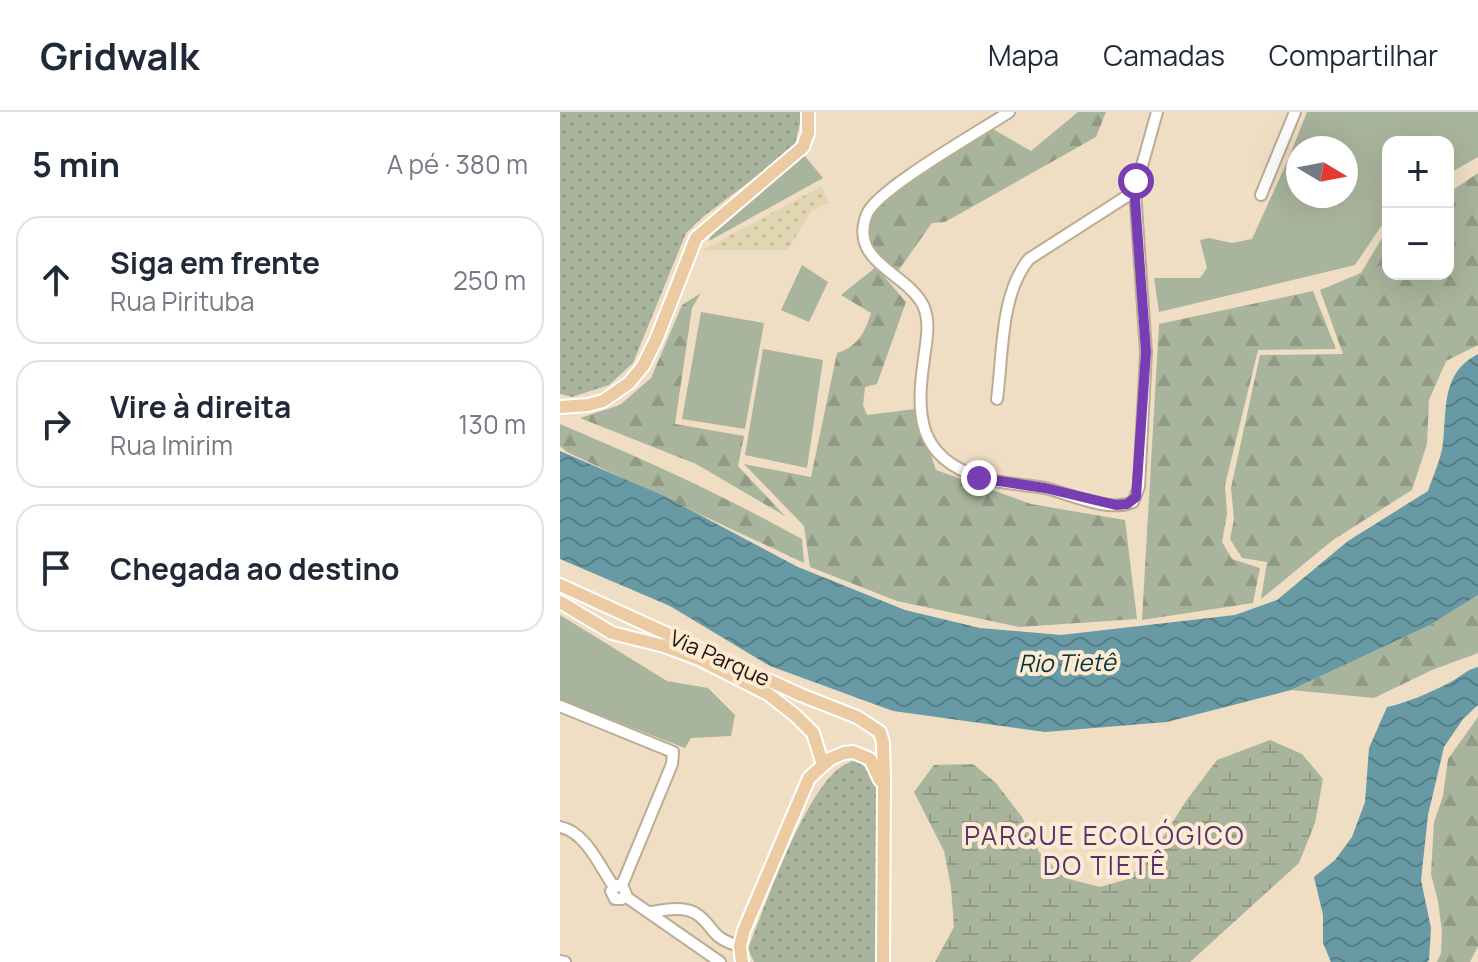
<!DOCTYPE html>
<html lang="pt">
<head>
<meta charset="utf-8">
<style>
	:root { --surface:#fff; --page:#f2f2f3; --text:#1f2937; --muted:#747a83; --line:#e0e1e3 }
	body { margin:0; font-family:Manrope,sans-serif; background:var(--page); color:var(--text) }
	.controls { position:absolute; right:24px; top:24px; display:grid; overflow:hidden; border-radius:16px; box-shadow:0 8px 32px #0002 }
	.controls button { width:72px; height:72px; display:grid; place-items:center; padding:0; border:0; border-bottom:2px solid var(--line); background:var(--surface); color:var(--text); font:40px sans-serif }
	.compass { position:absolute; left:726px; top:24px; width:72px; height:72px; border-radius:50%; background:var(--surface); box-shadow:0 8px 32px #0002; rotate:100deg }
	.stop { position:absolute; width:24px; height:24px; margin:-18px; border:6px solid #783db3; border-radius:50%; background:#fff }
	.stop.end { background:#783db3; border-color:#fff; box-shadow:0 2px 8px #0008 }
	.list { margin:0; padding:0; list-style:none }
	h2 { display:flex; justify-content:space-between; align-items:center; height:104px; margin:0; padding:0 32px; font-size:34px }
	h2 small { font-size:26px; font-weight:400; color:var(--muted) }
	.list li { display:grid; grid-template-columns:52px 1fr auto; gap:24px; align-items:center; box-sizing:border-box; height:128px; margin:0 16px 16px; padding:0 16px; border:2px solid var(--line); border-radius:24px }
	.list b { display:block; font-size:30px; white-space:nowrap }
	.list p { margin:0; font-size:26px; white-space:nowrap; color:var(--muted) }
	.list em { font-size:26px; font-style:normal; color:var(--muted) }
	.icon { flex:none; width:44px; height:44px; fill:none; stroke:currentColor; stroke-width:2; stroke-linecap:round; stroke-linejoin:round }
	.map { position:relative; flex:none; width:918px; height:850px; overflow:hidden }
	header { display:flex; align-items:center; gap:48px; box-sizing:border-box; height:112px; padding:0 40px; background:var(--surface); border-bottom:2px solid var(--line) }
	header strong { font-size:38px }
	nav { display:flex; gap:44px; margin-inline-start:auto; font-size:28px }
	main { display:flex }
	aside { flex:1; background:var(--surface) }
	.map>svg:first-child { display:block }
	.grass { fill:#a9b49c; fill-rule:evenodd }
	.forest { fill:url(#forest-firs) }
	.wetland { fill:url(#wetland-marsh) }
	.sand { fill:url(#sand-dots) }
	.park { fill:url(#park-dots) }
	.water { fill:url(#water-waves) }
	.lines { fill:none; stroke-linecap:round; stroke-linejoin:round }
	.minor-casing { stroke:#bdac94; stroke-width:14 }
	.major-casing { stroke:#fff; stroke-width:16 }
	.minor { stroke:#fff; stroke-width:10 }
	.major { stroke:#eccba2; stroke-width:12 }
	.route { stroke:#783db3; stroke-width:10 }
	.labels { text-anchor:middle; dominant-baseline:central; stroke-width:8; stroke-linejoin:round; paint-order:stroke }
	.street-label { font-size:22px; fill:#1d170e; stroke:#fdead1 }
	.water-label { font-size:24px; font-style:italic; fill:#01343d; stroke:#fdead1 }
	.quarter-label { font-size:26px; letter-spacing:2px; fill:#503570; stroke:#fdead1 }
</style>
</head>
<body>
<header>
<strong>Gridwalk</strong>
<nav><a>Mapa</a><a>Camadas</a><a>Compartilhar</a></nav>
</header>
<main>
<aside>
<h2>5 min<small>A pé · 380 m</small></h2>
<ul class="list">
<li><svg class="icon" aria-label="ahead" viewBox="0 0 24 24"><path d="M12 20V5M6 11l6-6 6 6"/></svg><div><b>Siga em frente</b><p>Rua Pirituba</p></div><em>250 m</em></li>
<li><svg class="icon" aria-label="right" viewBox="0 0 24 24"><path d="M7 20v-9h11M14 6l5 5-5 5"/></svg><div><b>Vire à direita</b><p>Rua Imirim</p></div><em>130 m</em></li>
<li><svg class="icon" aria-label="arrive" viewBox="0 0 24 24"><path d="M6 21V4h12l-3 4 3 4H6"/></svg><div><b>Chegada ao destino</b></div></li>
</ul>
</aside>
<div class="map">
<svg width="918" height="850" viewBox="0 0 918 850">
	<defs>
		<pattern id="forest-firs" width="22" height="20" patternUnits="userSpaceOnUse" patternTransform="scale(2)"><rect width="22" height="20" fill="#a9b49c"/><path d="M5 1l3.5 6h-7zM16 11l3.5 6h-7z" fill="#919a85"/></pattern>
		<pattern id="wetland-marsh" width="20" height="14" patternUnits="userSpaceOnUse" patternTransform="scale(2)"><rect width="20" height="14" fill="#a9b49c"/><path d="M1 5h8M5 5V1M11 12h8M15 12V8" fill="none" stroke="#919a85"/></pattern>
		<pattern id="sand-dots" width="8" height="8" patternUnits="userSpaceOnUse" patternTransform="scale(2)"><rect width="8" height="8" fill="#e0d6b2"/><path d="M2 2h.1M6 6h.1" fill="none" stroke="#c0b798" stroke-width="1.8" stroke-linecap="round"/></pattern>
		<pattern id="park-dots" width="8" height="8" patternUnits="userSpaceOnUse" patternTransform="scale(2)"><rect width="8" height="8" fill="#a9b49c"/><path d="M2 2h.1M6 6h.1" fill="none" stroke="#919a85" stroke-width="1.8" stroke-linecap="round"/></pattern>
		<pattern id="water-waves" width="16" height="10" patternUnits="userSpaceOnUse" patternTransform="scale(2)"><rect width="16" height="10" fill="#679aa5"/><path d="M0 5q4-4 8 0t8 0" fill="none" stroke="#547d85"/></pattern>
	</defs>
	<rect width="100%" height="100%" fill="#efddc4"/>
	<path class="grass" d="M747,0H918V45L888,62V30H828V104L795,153L599,200L594,166H640L647,156L640,128L649,126L672,131L692,127L728,48ZM738,36H786V84H738Z
		M244,43L263,66L149,129L150,125Z
		M242,153L268,170L249,210L221,198Z
		M141,200L204,211L185,317L122,307Z
		M203,237L263,248L247,356L185,343Z
		M0,503L107,569L148,576L175,603L171,624L131,626L125,636L0,588Z"/>
	<path class="forest" d="M518,0H546L536,25L385,110L372,111L338,159L324,146L316,143C312,132 304,119 309,107C314,91 410,30 431,16L471,39Z
		M918,61V233L886,249L869,288L867,332L852,378L773,428L701,487L707,450L682,446L670,427L674,407L671,376L700,243L783,242L760,178L801,161L828,116V162H888V81Z
		M316,155L346,190L317,272L305,275L303,293L307,303L355,297L376,358L471,392L565,408L577,507L459,515L337,489L250,455L244,414L184,352L251,365L277,241C297,235 305,221 311,201L281,183Z
		M753,179L776,237L698,238L665,373L667,402L662,430L672,447L700,456L693,491L582,508L599,212Z
		M141,181L132,196L115,312L184,324L178,354L225,404L136,352L20,306L60,293L91,266L122,193Z
		M0,312C83,347 163,383 242,427L244,451L7,340L0,334Z
		M918,483V541L872,558L814,586L731,578L870,513Z
		M918,605V834L910,850H877L881,841L882,820L878,789L871,762L874,710L883,684L888,647Z"/>
	<path class="wetland" d="M710,628L742,642L763,667L755,711L739,751L630,850H375L394,815L391,775L384,739L354,680L374,653L413,652L436,671L462,705L479,740L505,766L540,775L568,767L595,738L626,689L657,648Z"/>
	<path class="sand" d="M262,74L268,91L251,99L228,138H143Z"/>
	<path class="park" d="M0,0H240L241,7L234,36L144,104L126,121L73,251L49,273L12,285L0,282Z
		M294,648L312,659L318,679L316,850H194L188,837C206,791 242,688 277,658C282,654 288,651 294,648Z"/>
	<path class="water" d="M918,242V483L870,513L731,578L607,610L485,620L333,599L210,554L110,494L0,447V339L104,384L238,455L345,498L420,516L501,523L675,503L717,488L788,429L868,379C873,364 881,347 883,331C887,296 881,261 918,242Z
		M918,555V593L903,607L884,635L868,703L861,768L871,816L869,848L867,850H771L763,831V803L754,765L775,748L792,725L805,690L809,636L827,595C847,591 871,580 889,571C901,565 904,559 918,555Z"/>
	<g class="lines">
		<defs>
			<path id="minor" d="M449,0C422,18 317,77 307,102C288,150 346,160 363,193C371,210 366,230 364,247C356,302 357,345 419,365C440,372 463,372 485,376C510,382 548,401 573,390L579,375L586,240L575,79L597,0
				M701,83L735,0
				M437,287C443,243 440,182 469,147L575,79
				M0,594L113,640L112,652L62,773L66,782L62,787H55L51,779L58,773H62
				M0,715C26,720 40,755 54,775
				M65,784L160,850
				M91,800C105,798 122,794 135,801C155,813 148,826 180,834
				M0,849L5,850"/>
			<path id="major" d="M0,295L28,293L43,289L69,271L83,254L96,228L136,126L243,35L248,21V0
				M0,473L241,583L297,605L320,620L323,631L324,665L323,850
				M0,490L52,521L104,534L139,547L208,582L236,604L253,621L263,653
				M182,850L180,834L184,818L249,666L270,647L284,641L293,640L310,647L320,668"/>
		</defs>
		<use href="#minor" class="minor-casing"/>
		<use href="#major" class="major-casing"/>
		<use href="#minor" class="minor"/>
		<use href="#major" class="major"/>
	</g>
	<g class="lines">
		<path class="route" d="M419,366L485,376L556,393L567,392L576,385L586,240L575,88L576,69"/>
	</g>
	<g class="labels">
		<g class="street-label">
			<text transform="translate(160 546) rotate(24)">Via Parque</text>
		</g>
		<g class="water-label">
			<text transform="translate(507 550) rotate(-1)">Rio Tietê</text>
		</g>
		<g class="quarter-label">
			<text x="545" y="723">PARQUE ECOLÓGICO<tspan x="545" dy="30">DO TIETÊ</tspan></text>
		</g>
	</g>
</svg>
<div class="controls">
<button>+</button>
<button>−</button>
</div>
<svg class="compass" viewBox="-18 -18 36 36"><path d="M0-13l5 13h-10z" fill="#e53935"/><path d="M0 13l5-13h-10z" fill="#747a83"/></svg>
<div class="stop" style="left:576px;top:69px"></div>
<div class="stop end" style="left:419px;top:366px"></div>
</div>
</main>
</body>
</html>
